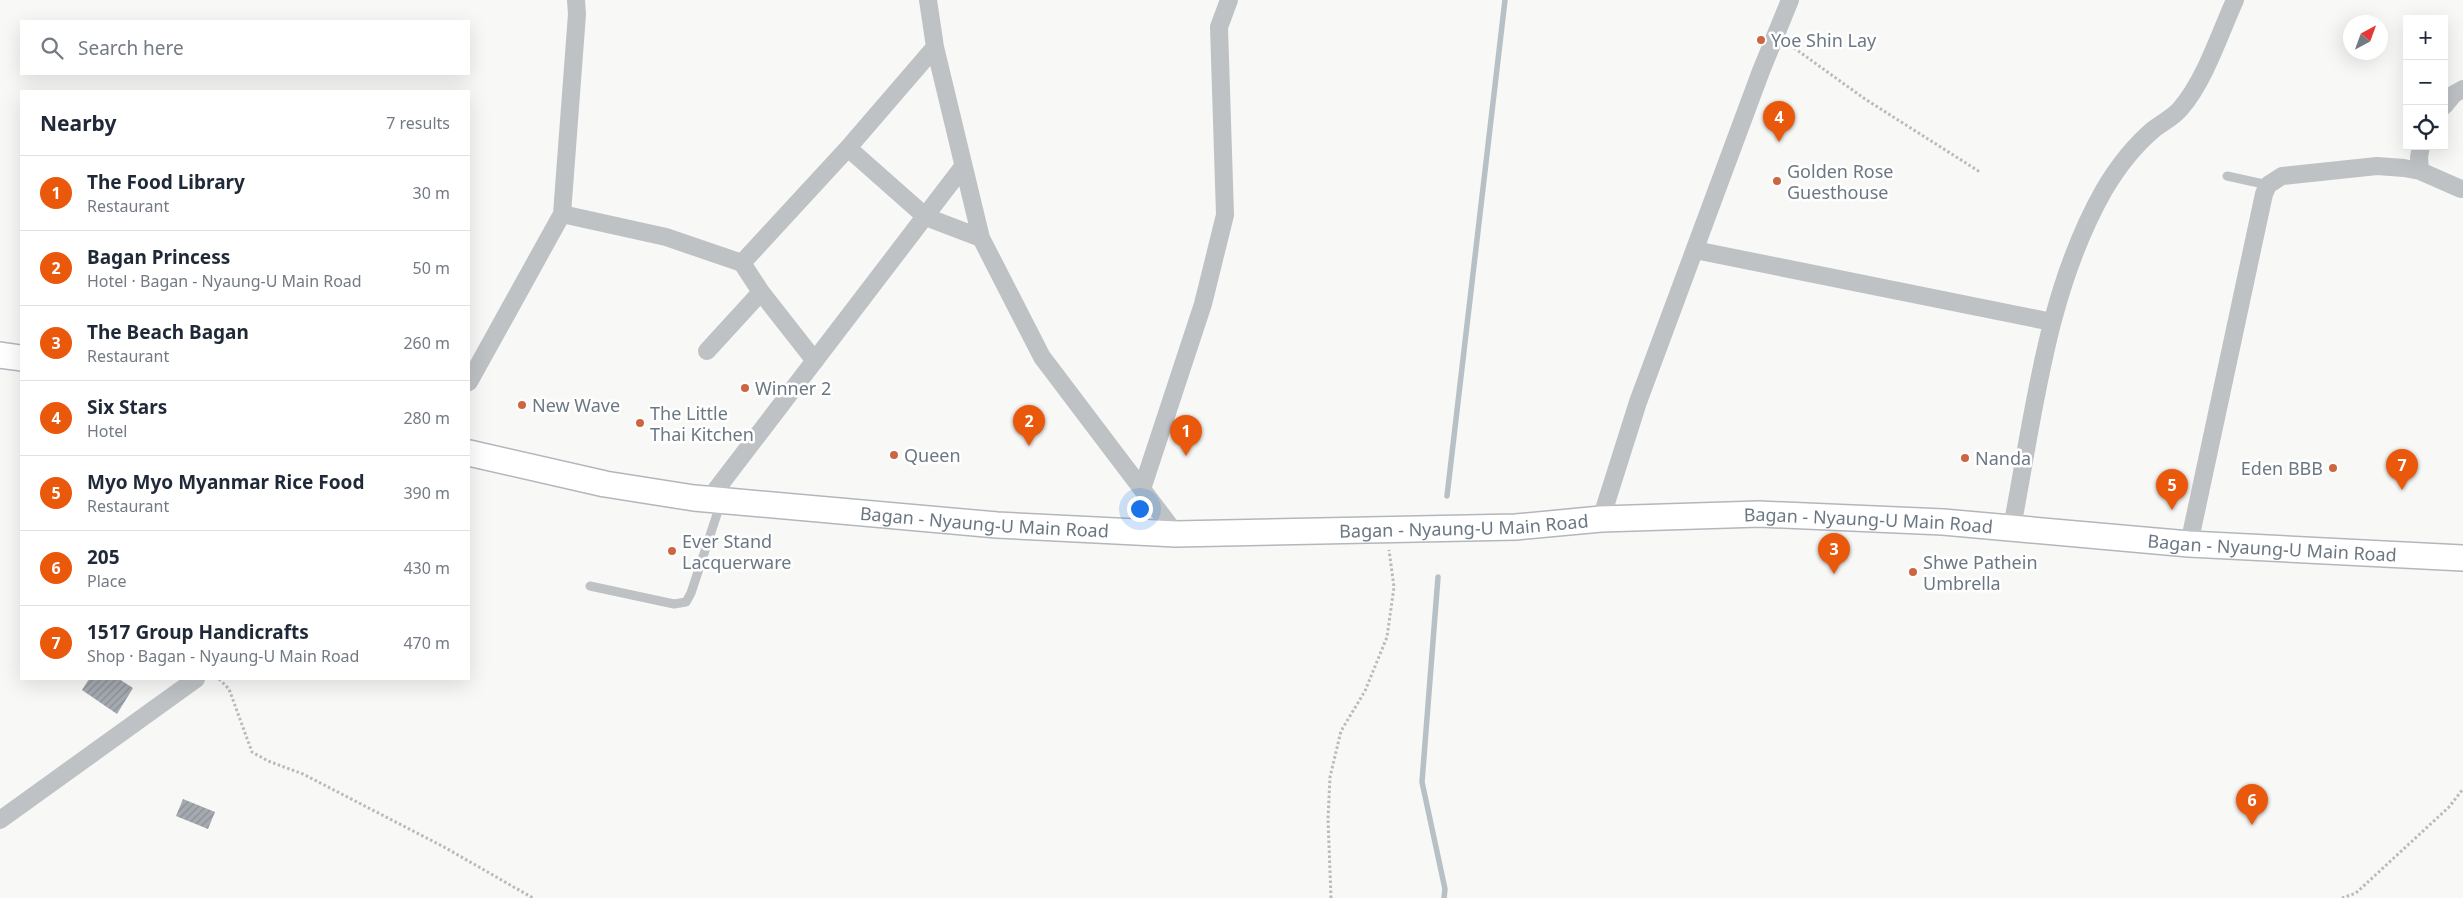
<!DOCTYPE html>
<html lang="en">
<head>
<meta charset="utf-8">
<style>
	:root { --surface:#fff; --page:#f2f2f3; --text:#1f2937; --muted:#747a83; --line:#e0e1e3; --accent:#ea580c }
	body { margin:0; font-family:"Noto Sans",sans-serif; background:var(--page); color:var(--text) }
	.controls { position:absolute; right:15px; top:15px; display:grid; overflow:hidden; border-radius:0px; box-shadow:0 5px 20px #0002 }
	.controls button { width:45px; height:45px; display:grid; place-items:center; padding:0; border:0; border-bottom:1px solid var(--line); background:var(--surface); color:var(--text); font:25px sans-serif }
	.compass { position:absolute; left:2343px; top:15px; width:45px; height:45px; border-radius:50%; background:var(--surface); box-shadow:0 5px 20px #0002; rotate:41deg }
	.you { position:absolute; left:1139px; top:508px; width:18px; height:18px; margin:-12px; border:4px solid #fff; border-radius:50%; background:#1a73e8; box-shadow:0 0 0 8px #1a73e833 }
	.badge { display:grid; place-items:center; width:32px; height:32px; border-radius:50%; background:var(--accent); color:#fff; font-size:16px; font-weight:700 }
	.pin { position:absolute; translate:-50% -41px; filter:drop-shadow(0 1px 2px #0008) }
	.pin::after { content:''; position:absolute; top:26px; width:18px; height:15px; background:inherit; clip-path:polygon(0 0,100% 0,50% 100%) }
	.list { margin:0; padding:0; list-style:none }
	h2 { display:flex; justify-content:space-between; align-items:center; height:65px; margin:0; padding:0 20px; font-size:21px }
	h2 small { font-size:16px; font-weight:400; color:var(--muted) }
	.list li { display:grid; grid-template-columns:32px 1fr auto; gap:15px; align-items:center; box-sizing:border-box; height:75px; padding:0 20px; border-top:1px solid var(--line) }
	.list b { display:block; font-size:19px; white-space:nowrap }
	.list p { margin:0; font-size:16px; white-space:nowrap; color:var(--muted) }
	.list em { font-size:16px; font-style:normal; color:var(--muted) }
	.icon { flex:none; width:28px; height:28px; fill:none; stroke:currentColor; stroke-width:2; stroke-linecap:round; stroke-linejoin:round }
	.map { position:relative; flex:none; width:2463px; height:898px; overflow:hidden }
	.search { position:absolute; background:var(--surface); box-shadow:0 5px 20px #0002; left:20px; top:20px; width:450px; height:55px; display:flex; align-items:center; gap:12px; box-sizing:border-box; padding:0 18px; border-radius:0px; color:var(--muted); font-size:19px }
	.panel { position:absolute; background:var(--surface); box-shadow:0 5px 20px #0002; left:20px; top:90px; width:450px; height:590px; border-radius:0px }
	.map>svg:first-child { display:block }
	.lines { fill:none; stroke-linecap:round; stroke-linejoin:round }
	.stream { stroke:#b7c0c5; stroke-width:5.5 }
	.building { fill:url(#building-hatch) }
	.secondary-casing { stroke:#b3b7bb; stroke-width:28 }
	.path { stroke:#b8bbbe; stroke-width:3; stroke-dasharray:2.5 2.5; stroke-linecap:butt }
	.lane { stroke:#bec2c5; stroke-width:9 }
	.street { stroke:#bec2c5; stroke-width:18 }
	.secondary { stroke:#fff; stroke-width:25 }
	.poi-dot { fill:#cd6541; stroke:#fff; stroke-width:2 }
	.labels { text-anchor:middle; dominant-baseline:central; stroke-width:5; stroke-linejoin:round; paint-order:stroke }
	.poi-label { font-size:18px; fill:#6b7883; stroke:#fff; text-anchor:start }
	.street-label { font-size:18px; fill:#6b7883; stroke:#fff }
</style>
</head>
<body>
<div class="map">
<svg width="2463" height="898" viewBox="0 0 2463 898">
	<defs>
		<pattern id="building-hatch" width="6" height="6" patternUnits="userSpaceOnUse" patternTransform="scale(1.25)"><rect width="6" height="6" fill="#a4aab0"/><path d="M-1 1l2-2M0 6l6-6M5 7l2-2" fill="none" stroke="#8a8f95"/></pattern>
	</defs>
	<rect width="100%" height="100%" fill="#f8f8f6"/>
	<g class="lines">
		<path class="stream" d="M1447,496L1505,0
			M1438,577L1422,782L1445,889L1444,898"/>
	</g>
	<path class="building" d="M89,679H119L133,688L117,714L82,690Z
		M183,799L215,812L208,829L176,816Z"/>
	<g class="lines">
		<defs>
			<g id="secondary">
				<path d="M0,355L21,358"/>
				<path id="s1" d="M469,453L605,484L694,498L997,525L1176,534L1516,527L1601,519L1759,514L1943,522L2189,544L2463,558"/>
			</g>
		</defs>
		<use href="#secondary" class="secondary-casing"/>
		<path class="path" d="M1790,45L1865,99L1980,172
			M219,679L229,689L252,752L268,761L303,774L444,847L533,898
			M1331,898L1328,819L1330,777L1341,731L1365,691L1387,637L1394,587L1389,550
			M2342,898L2356,893L2449,807L2463,789"/>
		<path class="lane" d="M2227,176L2268,185
			M590,586L674,604L686,602L691,593L721,502"/>
		<path class="street" d="M928,0L935,47L981,238L1042,357L1176,534
			M2444,106L2454,94L2463,89
			M848,148L926,217L981,238
			M2420,171L2419,157L2421,146
			M562,214L666,237L742,263L761,292L815,361
			M1695,250L2052,322
			M742,263L848,148L935,47
			M707,351L761,292
			M469,382L562,214L577,14L576,0
			M1142,489L1203,304L1225,215L1219,27L1229,0
			M709,499L962,168
			M1601,519L1638,402L1761,71L1790,0
			M2012,527C2034,414 2046,292 2104,190C2117,168 2135,145 2154,129C2163,122 2174,117 2181,108C2205,80 2220,33 2235,0
			M2189,544L2264,194L2268,185L2282,176L2377,166L2404,168L2420,171L2461,189
			M0,820L196,679"/>
		<use href="#secondary" class="secondary"/>
	</g>
	<g class="poi-dot">
		<circle cx="1761" cy="40" r="5"/>
		<circle cx="1777" cy="181" r="5"/>
		<circle cx="745" cy="388" r="5"/>
		<circle cx="522" cy="405" r="5"/>
		<circle cx="640" cy="423" r="5"/>
		<circle cx="894" cy="455" r="5"/>
		<circle cx="1965" cy="458" r="5"/>
		<circle cx="2333" cy="468" r="5"/>
		<circle cx="672" cy="551" r="5"/>
		<circle cx="1913" cy="572" r="5"/>
	</g>
	<g class="labels">
		<g class="poi-label">
			<text x="1771" y="40">Yoe Shin Lay</text>
			<text x="1787" y="171">Golden Rose<tspan x="1787" dy="21">Guesthouse</tspan></text>
			<text x="755" y="388">Winner 2</text>
			<text x="532" y="405">New Wave</text>
			<text x="650" y="413">The Little<tspan x="650" dy="21">Thai Kitchen</tspan></text>
			<text x="904" y="455">Queen</text>
			<text x="1975" y="458">Nanda</text>
			<text x="2323" y="468" text-anchor="end">Eden BBB</text>
			<text x="682" y="541">Ever Stand<tspan x="682" dy="21">Lacquerware</tspan></text>
			<text x="1923" y="562">Shwe Pathein<tspan x="1923" dy="21">Umbrella</tspan></text>
		</g>
		<g class="street-label">
			<text stroke="none"><textPath href="#s1" startOffset="521">Bagan - Nyaung-U Main Road</textPath></text>
			<text stroke="none"><textPath href="#s1" startOffset="1406">Bagan - Nyaung-U Main Road</textPath></text>
			<text stroke="none"><textPath href="#s1" startOffset="1001">Bagan - Nyaung-U Main Road</textPath></text>
			<text stroke="none"><textPath href="#s1" startOffset="1811">Bagan - Nyaung-U Main Road</textPath></text>
		</g>
	</g>
</svg>
<div class="controls">
<button>+</button>
<button>−</button>
<button><svg class="icon" aria-label="locate" viewBox="0 0 24 24"><circle cx="12" cy="12" r="6"/><path d="M12 2v4M12 18v4M2 12h4M18 12h4"/></svg></button>
</div>
<svg class="compass" viewBox="-18 -18 36 36"><path d="M0-13l5 13h-10z" fill="#e53935"/><path d="M0 13l5-13h-10z" fill="#747a83"/></svg>
<div class="you"></div>
<div class="pin badge" style="left:1186px;top:456px">1</div>
<div class="pin badge" style="left:1029px;top:446px">2</div>
<div class="pin badge" style="left:1834px;top:574px">3</div>
<div class="pin badge" style="left:1779px;top:142px">4</div>
<div class="pin badge" style="left:2172px;top:510px">5</div>
<div class="pin badge" style="left:2252px;top:825px">6</div>
<div class="pin badge" style="left:2402px;top:490px">7</div>
<div class="search"><svg class="icon" aria-label="search" viewBox="0 0 24 24"><circle cx="10" cy="10" r="6"/><path d="M15 15l6 6"/></svg>Search here</div>
<section class="panel">
<h2>Nearby<small>7 results</small></h2>
<ul class="list">
<li><span class="badge">1</span><div><b>The Food Library</b><p>Restaurant</p></div><em>30 m</em></li>
<li><span class="badge">2</span><div><b>Bagan Princess</b><p>Hotel · Bagan - Nyaung-U Main Road</p></div><em>50 m</em></li>
<li><span class="badge">3</span><div><b>The Beach Bagan</b><p>Restaurant</p></div><em>260 m</em></li>
<li><span class="badge">4</span><div><b>Six Stars</b><p>Hotel</p></div><em>280 m</em></li>
<li><span class="badge">5</span><div><b>Myo Myo Myanmar Rice Food</b><p>Restaurant</p></div><em>390 m</em></li>
<li><span class="badge">6</span><div><b>205</b><p>Place</p></div><em>430 m</em></li>
<li><span class="badge">7</span><div><b>1517 Group Handicrafts</b><p>Shop · Bagan - Nyaung-U Main Road</p></div><em>470 m</em></li>
</ul>
</section>
</div>
</body>
</html>
